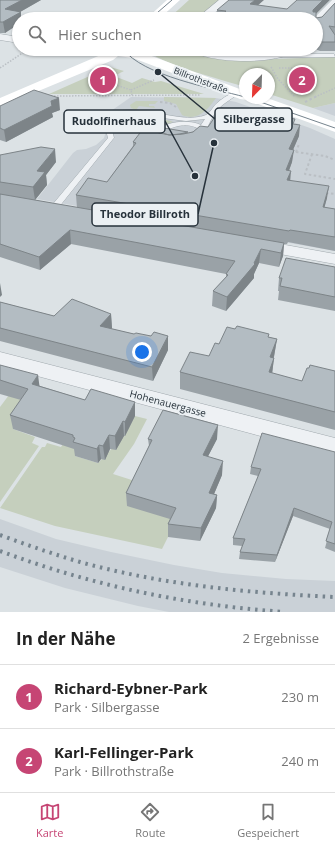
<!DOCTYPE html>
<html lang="de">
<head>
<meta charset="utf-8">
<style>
	:root { --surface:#fff; --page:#f6f6f6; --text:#222; --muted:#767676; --line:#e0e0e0; --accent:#c64574 }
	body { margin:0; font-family:"Open Sans",sans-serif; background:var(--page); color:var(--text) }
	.compass { position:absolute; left:239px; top:68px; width:36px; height:36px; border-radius:50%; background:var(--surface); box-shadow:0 1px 3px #0004; rotate:203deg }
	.you { position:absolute; left:142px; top:352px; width:14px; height:14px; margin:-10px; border:3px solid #fff; border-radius:50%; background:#1a73e8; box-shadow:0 0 0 6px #1a73e833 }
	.badge { display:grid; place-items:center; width:26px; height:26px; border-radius:50%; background:var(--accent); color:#fff; font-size:13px; font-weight:700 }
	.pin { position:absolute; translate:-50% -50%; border:2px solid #fff; box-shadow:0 1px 4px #0006 }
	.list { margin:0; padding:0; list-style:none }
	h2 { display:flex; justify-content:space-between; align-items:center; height:52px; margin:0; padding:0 16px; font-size:17px }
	h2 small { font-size:13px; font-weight:400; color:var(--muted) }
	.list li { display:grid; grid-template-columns:26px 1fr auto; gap:12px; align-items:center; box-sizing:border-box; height:64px; padding:0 16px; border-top:1px solid var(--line) }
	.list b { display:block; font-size:15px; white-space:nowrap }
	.list p { margin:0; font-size:13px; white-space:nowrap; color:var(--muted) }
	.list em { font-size:13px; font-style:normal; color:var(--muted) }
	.icon { flex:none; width:22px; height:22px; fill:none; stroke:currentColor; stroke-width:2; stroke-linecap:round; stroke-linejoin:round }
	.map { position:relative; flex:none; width:335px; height:612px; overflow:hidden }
	.search { position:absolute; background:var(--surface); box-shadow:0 1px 3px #0004; left:12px; right:12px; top:12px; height:44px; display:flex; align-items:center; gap:10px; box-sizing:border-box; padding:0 14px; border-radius:22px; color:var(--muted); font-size:15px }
	.sheet { height:180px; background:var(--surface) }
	nav { display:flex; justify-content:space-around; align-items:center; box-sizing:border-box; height:56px; border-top:1px solid var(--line); background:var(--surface); font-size:11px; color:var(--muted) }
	nav a { display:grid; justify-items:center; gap:2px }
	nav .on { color:var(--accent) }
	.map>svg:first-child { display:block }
	.built { fill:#cad1d7 }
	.green { fill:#c5cfbd }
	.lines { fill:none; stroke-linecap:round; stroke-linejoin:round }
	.lane-casing { stroke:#a2aaaf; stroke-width:1 }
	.street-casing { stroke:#a2aaaf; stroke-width:1 }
	.path-far1 { stroke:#babfc4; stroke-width:1.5; stroke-dasharray:1.5 1.5; stroke-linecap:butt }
	.path { stroke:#babfc4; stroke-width:2; stroke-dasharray:2.5 2.5; stroke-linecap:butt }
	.lane { fill:#eef1f4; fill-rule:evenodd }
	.street { fill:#eef1f4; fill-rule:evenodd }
	.secondary { fill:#fff; fill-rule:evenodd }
	.tram { stroke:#76848e; stroke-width:1 }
	.rail { stroke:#76848e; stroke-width:4; stroke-dasharray:2.5 5; stroke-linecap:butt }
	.wall { fill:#9aa2a7 }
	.shaded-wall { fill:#7d8488 }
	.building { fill:#b3bcc2; stroke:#7d8488 }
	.labels { text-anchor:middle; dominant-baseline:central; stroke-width:4; stroke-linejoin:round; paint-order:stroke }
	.far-street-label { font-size:9px; fill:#27323b; stroke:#ebf0f3 }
	.street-label { font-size:10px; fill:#27323b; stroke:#ebf0f3 }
	.leader { fill:none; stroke:#27323b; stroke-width:1.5 }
	.callout-dot { fill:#27323b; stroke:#ebf0f3; stroke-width:1.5 }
	.callout { fill:#ebf0f3; stroke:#27323b; stroke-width:1.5 }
	.callout-label { font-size:11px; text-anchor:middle; font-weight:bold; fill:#27323b }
</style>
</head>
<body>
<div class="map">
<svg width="335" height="612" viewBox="0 0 335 612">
	<rect width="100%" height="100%" fill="#dce2e5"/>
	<path class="built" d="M131,97L216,98L236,102L310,128L335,139V251L37,199L73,153L77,150L86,149L96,145L104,138L106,131L101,120L108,113Z
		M335,103V116L313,108Z
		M0,519L56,539L111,552L174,565L222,573L286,579L335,581V612H169L138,606L65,588L0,567Z"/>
	<path class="green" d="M189,0H221L196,19H168Z
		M146,49H190L197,52L247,60L335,57V103L313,108L269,94V74H245V87C224,80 158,64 146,49Z
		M110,67L124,71L114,76L132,83L142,78L155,82L161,81L204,94H49Z
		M164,97L216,98C208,109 198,122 182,115L176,104L164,101Z
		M136,101H158L155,104H149V106H154L155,108L139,106L136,110L131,108L130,105Z
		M132,115H135L132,119L151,122L155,118L171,121L173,122L153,129L125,123L123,120L124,117Z
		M18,383L31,403L13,429L35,437L32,443L39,446L0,502V407Z
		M80,416L75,456L98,463L124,436L135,416L147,419L134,444L113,474L138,482L176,521L162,549L55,526L0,508L42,447H45L47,443L61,447Z"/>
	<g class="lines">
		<defs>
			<path id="lane" d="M273,54H334L335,57H271L270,56Z
				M234,92L239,93C231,100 221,104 215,113C209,121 207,134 197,138L194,136L199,129C186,121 170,127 158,135L157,138L160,141L159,142H155L150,138C158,122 186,118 201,125L205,119L186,121L124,113L116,115L110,122L114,138L113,139L55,212H52L48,210L108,138L104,122C121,93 178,127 206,115C210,113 213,107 216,104C221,99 228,95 234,92Z"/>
			<path id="street" d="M219,0H230L207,19H196Z
				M332,0H335V8L320,24L316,25V19H313Z
				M0,34L19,37V43L0,40Z
				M73,49H117L122,52L116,55L79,52Z
				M190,49C209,49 227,55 246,55C264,55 279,49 296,49C283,66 203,64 190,49Z
				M258,240L335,254V264L252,249L249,245L252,241Z
				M0,352L335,438V456L0,366Z"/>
		</defs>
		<use href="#lane" class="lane-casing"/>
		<use href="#street" class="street-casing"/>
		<path class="path-far1" d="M271,67L278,79L295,97
			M0,68L27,50
			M279,68H292
			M95,78L131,90L132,95
			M131,90L154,80
			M54,96L201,95
			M315,97L335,88"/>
		<path class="path" d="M160,102L170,103L176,107
			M305,102L317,96
			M291,151L296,152L299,144
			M296,152L325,156L335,160
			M312,154L305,174L335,179
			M326,193L335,194"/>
		<use href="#lane" class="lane"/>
		<use href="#street" class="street"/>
		<path class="secondary" d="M167,0H180L159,19H146Z
			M111,49H125L141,52L245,91V98H267L335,122V132L247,100L240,99L133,58L118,56L113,60L0,107V98L103,54Z"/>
		<path class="tram" d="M150,19L172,0
			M123,49C143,76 212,88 245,97
			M249,98L335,128"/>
		<path class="rail" d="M0,535C27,545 53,554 80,562C163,585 249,593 335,597
			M0,551C94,586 185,605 285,612"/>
	</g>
	<path class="wall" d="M0,0H41L20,12L21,19H19L5,33H0Z
		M335,3V51H320L315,49H316V19L217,18V10L257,6L316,14V18L322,17Z
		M221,49H264L261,52L247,49L243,53Z
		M0,106L60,110L52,113L53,117L6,142L0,140Z
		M153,121V130L159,133V132L188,133L208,127L295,124L299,136L293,150L292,162L289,170L290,180L327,198L324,208L335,209V251L288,242L287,244H284L283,256L279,267L259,263L254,274V278L226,311L212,306L213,291L226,277V274L71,244L40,270L0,257V155L56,162L46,175L47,185L35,200L77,208L76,195L107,182L133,146V142Z
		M335,267V311L278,300L279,291H278L279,278Z
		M0,302L54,316L111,314L112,329L134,334L151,336H168V350L153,381L0,341Z
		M235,329L277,339L274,357V358L272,374L302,381L309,368L335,371V430L180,389V372L209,356L219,344Z
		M0,365L40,386L85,400L135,402V416L125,436H124L116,450L110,449L105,460L101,459L98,463L75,456L74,449L13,429L10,415L21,400L0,394Z
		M148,439H217L208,456L222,475L214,494L217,495L216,508L200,541L168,537V524L170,519L127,506L126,493L149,446Z
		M335,452V552L325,548L330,529L293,516L275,562L239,559L240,552L242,546L233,545V538L258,476L250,474L251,467Z"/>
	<path class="shaded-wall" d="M22,0H41L6,20L5,9Z
		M255,0H264L249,13L250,4Z
		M323,0H330L312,18L313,10Z
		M21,12V19H19V24L5,33L3,22Z
		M244,49H247L243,53Z
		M59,98L60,110L52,113L53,117L6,142L4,130L51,101Z
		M153,121V132L148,127Z
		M300,125L299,136L288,161L289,149Z
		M55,149L56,162L46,175L47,185L35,200L33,187L37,171Z
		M294,150L292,162L285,182L286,170Z
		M291,171L290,183L287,180Z
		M329,186L327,198L321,220L323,207Z
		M70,230L71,244L40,270L39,257Z
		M284,243L283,256L279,267L281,253Z
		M261,249L259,263L254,274V278L226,311L227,297L254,263Z
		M0,283L2,295L0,297Z
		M111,314L112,328L102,340L100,326Z
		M168,336V350L153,381L152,367Z
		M277,339L274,356L268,373L270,357Z
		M274,358L272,374L269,372Z
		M38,375L40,390L32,384Z
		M135,402V416L125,436V422Z
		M123,421L124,436L116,450L115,436Z
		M218,425L217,439L202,468L203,455Z
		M109,435L110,449L105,460L103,446Z
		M99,445L101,459L98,463L97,449Z
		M223,461L222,475L209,506V493Z
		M217,495L216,508L200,541L201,528Z
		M294,508L293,516L275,562L277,555Z"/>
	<path class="building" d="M0,0H22L5,9L21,12L3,22H0Z
		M229,0H255L250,4L287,9L297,0H323L313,10V12H316V18L322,17L335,3V27L329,26L335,35V42H322L316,40V19H217L226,11L217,10Z
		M108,14L127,16L123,19H101Z
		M34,90L59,98L51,101L52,106L4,130L0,128V106Z
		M221,108L295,119L293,124L300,125L289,149L294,150L286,170L291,171L287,180L329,186L323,207L335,209V237L290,230L289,231L76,195L88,178L107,182L136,143L133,142L150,120L153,121L148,127L151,129L159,133L170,135L183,134L193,132L200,126L208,127Z
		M164,128L188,132L180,134L169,135L159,132Z
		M41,147L55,149L37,171L45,172L33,187L0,182V155Z
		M0,194L284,243L281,253L261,249L254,263L255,264L227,297L213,291L228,275L226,274L235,261L70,230L39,257L0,244Z
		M286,258L335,267V297L280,286L282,278H279Z
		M72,299L111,314L100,326L134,334L136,333L151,336L154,332L168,336L152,367L0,328V302L54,316Z
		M237,326L269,334L268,337L277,339L270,357L274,358L269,372L302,381L307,368H309L310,365L335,371V412L180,372L190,352L209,356L215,343L219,344L227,327L235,329Z
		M0,365L38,375L32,384L85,400L91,389L135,402L125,422L123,421L115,436L109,435L103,446L99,445L97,449L73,442L75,438L73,437V435L10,415L28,389L0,380Z
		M163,410L218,425L203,455L223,461L209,493L217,495L201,528L168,524L176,508L126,493L152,440L148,439Z
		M262,433L335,452V544L326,541L332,522L294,508L277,555L240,552L245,539L233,538L261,469L251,467Z"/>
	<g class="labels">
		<g class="far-street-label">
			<text transform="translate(201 80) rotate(21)">Billrothstraße</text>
		</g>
		<g class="street-label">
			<text transform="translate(168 403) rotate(15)">Hohenauergasse</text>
		</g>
	</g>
	<path class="leader" d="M158 72L215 119M195 176L165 121M214 143L198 214"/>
	<g class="callout-dot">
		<circle cx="158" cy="72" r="4"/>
		<circle cx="195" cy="176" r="4"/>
		<circle cx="214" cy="143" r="4"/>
	</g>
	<g class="callout">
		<rect x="215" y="108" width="77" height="23" rx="4"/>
		<rect x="64" y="110" width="101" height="23" rx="4"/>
		<rect x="92" y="203" width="106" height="23" rx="4"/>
	</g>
	<g class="callout-label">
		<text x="254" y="123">Silbergasse</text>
		<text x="114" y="125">Rudolfinerhaus</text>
		<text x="145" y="218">Theodor Billroth</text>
	</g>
</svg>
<svg class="compass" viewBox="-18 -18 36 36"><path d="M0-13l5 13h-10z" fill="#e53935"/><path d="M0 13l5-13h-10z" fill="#767676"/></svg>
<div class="you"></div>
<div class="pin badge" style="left:103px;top:80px">1</div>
<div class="pin badge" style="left:302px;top:80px">2</div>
<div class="search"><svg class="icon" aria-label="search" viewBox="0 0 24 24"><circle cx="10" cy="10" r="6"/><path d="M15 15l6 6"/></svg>Hier suchen</div>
</div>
<section class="sheet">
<h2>In der Nähe<small>2 Ergebnisse</small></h2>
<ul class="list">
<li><span class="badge">1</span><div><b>Richard-Eybner-Park</b><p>Park · Silbergasse</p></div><em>230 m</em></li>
<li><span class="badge">2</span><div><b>Karl-Fellinger-Park</b><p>Park · Billrothstraße</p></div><em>240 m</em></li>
</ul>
</section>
<nav>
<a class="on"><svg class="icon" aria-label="map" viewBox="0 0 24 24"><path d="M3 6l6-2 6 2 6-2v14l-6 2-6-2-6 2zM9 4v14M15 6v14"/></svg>Karte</a>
<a><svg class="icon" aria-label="directions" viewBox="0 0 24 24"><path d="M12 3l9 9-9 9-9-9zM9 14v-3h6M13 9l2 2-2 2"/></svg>Route</a>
<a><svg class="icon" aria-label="saved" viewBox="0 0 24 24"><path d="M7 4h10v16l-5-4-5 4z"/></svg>Gespeichert</a>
</nav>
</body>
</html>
